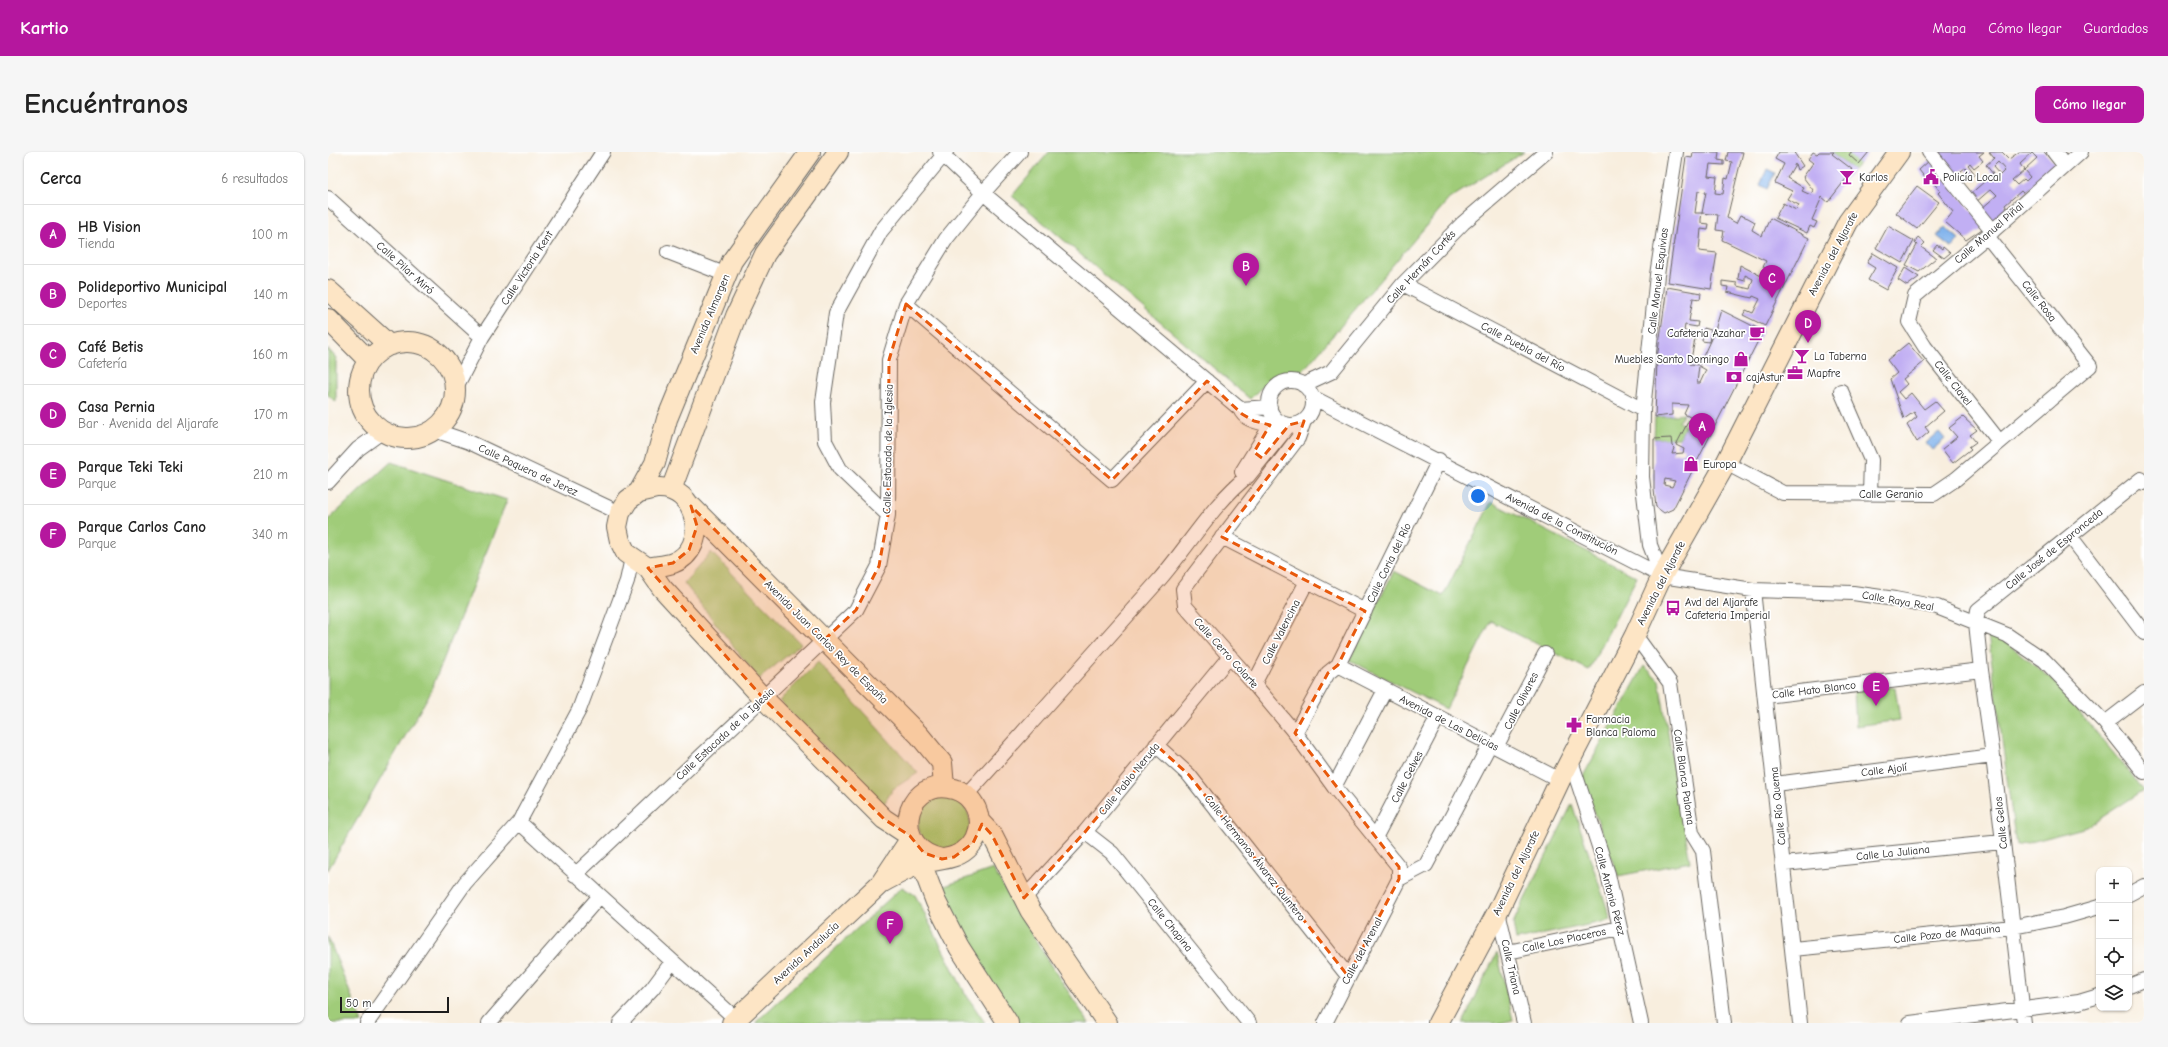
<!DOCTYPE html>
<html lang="es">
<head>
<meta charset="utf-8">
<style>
	:root { --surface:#fff; --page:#f6f6f6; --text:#222; --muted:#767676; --line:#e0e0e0; --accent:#b5179e }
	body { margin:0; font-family:"Comic Neue",sans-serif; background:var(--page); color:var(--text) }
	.controls { position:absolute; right:12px; bottom:12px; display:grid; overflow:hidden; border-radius:8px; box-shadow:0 1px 3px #0004 }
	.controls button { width:36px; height:36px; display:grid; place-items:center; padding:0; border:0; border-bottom:1px solid var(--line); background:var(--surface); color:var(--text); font:20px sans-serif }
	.scale { position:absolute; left:12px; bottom:10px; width:109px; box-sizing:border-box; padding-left:4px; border:2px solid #1c1c1c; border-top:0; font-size:11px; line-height:14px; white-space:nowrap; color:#1c1c1c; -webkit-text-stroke:3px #fff; paint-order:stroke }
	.you { position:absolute; left:1150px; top:344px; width:14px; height:14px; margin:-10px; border:3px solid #fff; border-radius:50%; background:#1a73e8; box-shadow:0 0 0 6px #1a73e833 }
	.badge { display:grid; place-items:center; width:26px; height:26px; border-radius:50%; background:var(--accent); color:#fff; font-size:13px; font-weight:700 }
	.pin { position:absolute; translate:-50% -33px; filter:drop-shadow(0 1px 2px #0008) }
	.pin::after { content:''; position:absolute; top:21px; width:14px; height:12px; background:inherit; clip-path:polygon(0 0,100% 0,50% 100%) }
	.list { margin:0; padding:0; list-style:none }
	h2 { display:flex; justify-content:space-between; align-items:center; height:52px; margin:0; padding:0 16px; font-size:17px }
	h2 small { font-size:13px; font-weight:400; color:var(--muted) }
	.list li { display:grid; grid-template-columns:26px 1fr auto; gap:12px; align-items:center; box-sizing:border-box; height:60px; padding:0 16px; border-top:1px solid var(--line) }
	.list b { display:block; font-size:15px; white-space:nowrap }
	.list p { margin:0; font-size:13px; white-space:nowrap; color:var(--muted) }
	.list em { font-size:13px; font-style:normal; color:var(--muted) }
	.icon { flex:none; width:22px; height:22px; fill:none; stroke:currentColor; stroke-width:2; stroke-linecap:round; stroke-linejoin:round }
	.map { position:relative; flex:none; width:1816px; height:871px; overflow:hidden; border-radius:8px }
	header { display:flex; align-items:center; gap:24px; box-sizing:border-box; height:56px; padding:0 20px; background:var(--accent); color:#fff }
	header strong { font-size:19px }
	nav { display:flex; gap:22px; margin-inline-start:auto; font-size:14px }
	.intro { display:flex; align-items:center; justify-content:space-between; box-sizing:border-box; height:96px; padding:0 24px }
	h1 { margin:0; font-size:28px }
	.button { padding:10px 18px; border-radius:8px; background:var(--accent); color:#fff; font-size:14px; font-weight:700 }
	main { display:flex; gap:24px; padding:0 24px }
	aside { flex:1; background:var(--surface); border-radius:8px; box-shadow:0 1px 3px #0004 }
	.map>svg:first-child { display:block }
	.green { fill:#a0cc79; stroke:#5e744a }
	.water { fill:#80b2ec; stroke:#4e6784 }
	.building { fill:#c1aff3; fill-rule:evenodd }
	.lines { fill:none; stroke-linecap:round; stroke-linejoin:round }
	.street-casing { stroke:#696660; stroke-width:16 }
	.secondary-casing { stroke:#696660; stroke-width:22 }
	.street { stroke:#fff; stroke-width:14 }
	.secondary { stroke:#fde5c5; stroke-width:20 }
	.marked { fill:#e8590c; fill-opacity:0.2; stroke:#e8590c; stroke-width:3; stroke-dasharray:8 5; stroke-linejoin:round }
	.labels { text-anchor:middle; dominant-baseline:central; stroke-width:3.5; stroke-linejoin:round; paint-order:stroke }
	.poi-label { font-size:11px; fill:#1c1c1c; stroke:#fff; text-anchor:start }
	.street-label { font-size:11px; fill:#1c1c1c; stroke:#fff }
</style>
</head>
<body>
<header>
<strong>Kartio</strong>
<nav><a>Mapa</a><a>Cómo llegar</a><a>Guardados</a></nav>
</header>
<div class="intro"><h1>Encuéntranos</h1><a class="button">Cómo llegar</a></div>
<main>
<aside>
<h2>Cerca<small>6 resultados</small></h2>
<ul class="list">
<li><span class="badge">A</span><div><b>HB Vision</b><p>Tienda</p></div><em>100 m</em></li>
<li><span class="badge">B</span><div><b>Polideportivo Municipal</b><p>Deportes</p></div><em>140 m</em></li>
<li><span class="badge">C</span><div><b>Café Betis</b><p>Cafetería</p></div><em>160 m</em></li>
<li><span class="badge">D</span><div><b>Casa Pernia</b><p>Bar · Avenida del Aljarafe</p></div><em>170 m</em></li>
<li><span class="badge">E</span><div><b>Parque Teki Teki</b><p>Parque</p></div><em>210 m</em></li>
<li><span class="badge">F</span><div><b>Parque Carlos Cano</b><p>Parque</p></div><em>340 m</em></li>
</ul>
</aside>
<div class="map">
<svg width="1816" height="871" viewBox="0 0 1816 871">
	<rect width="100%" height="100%" fill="#fff"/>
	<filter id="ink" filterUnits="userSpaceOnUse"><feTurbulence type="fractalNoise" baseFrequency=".025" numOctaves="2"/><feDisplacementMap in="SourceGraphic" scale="8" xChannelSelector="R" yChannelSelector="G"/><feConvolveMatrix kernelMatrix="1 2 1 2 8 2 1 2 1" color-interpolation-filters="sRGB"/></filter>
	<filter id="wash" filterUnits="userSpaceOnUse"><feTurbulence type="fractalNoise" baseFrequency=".012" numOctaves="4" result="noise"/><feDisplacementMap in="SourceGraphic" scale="16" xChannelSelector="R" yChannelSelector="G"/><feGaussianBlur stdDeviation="0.9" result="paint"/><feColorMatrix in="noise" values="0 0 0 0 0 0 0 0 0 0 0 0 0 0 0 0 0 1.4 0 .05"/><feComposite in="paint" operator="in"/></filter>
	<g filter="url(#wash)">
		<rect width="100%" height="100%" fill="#f8eede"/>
		<path class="green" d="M721,0H1196L1121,47L973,221C948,224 939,229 922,247L684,44Z
			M1506,0H1523L1531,12L1525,18L1504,2Z
			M0,197L8,206V250L0,243Z
			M1356,262L1351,270L1357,274L1352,286L1326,287L1327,265Z
			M63,310L179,348L102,541L0,718V368Z
			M1163,350L1309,425L1261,518L1163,469L1118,557L1021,508L1066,419L1115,444Z
			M383,400L473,492L431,527L356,431Z
			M1659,475L1725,528L1816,638L1759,675L1688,694Z
			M490,510L590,621L565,637L555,653L451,549Z
			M1316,514L1331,528L1362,710L1290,724L1254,626Z
			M1567,535L1572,568L1528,574L1526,539Z
			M590 671a26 26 0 1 1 52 0a26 26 0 1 1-52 0Z
			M1244,652L1283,768L1188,788L1185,771Z
			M665,717L722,812L761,871H690L636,790L614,735Z
			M574,735L587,743L637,841L657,871H427Z
			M0,785L34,871H0Z
			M1169,800L1185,868L1172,871H1135Z"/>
		<path class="water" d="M1439,17L1447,21L1439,37L1432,33Z
			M1617,75L1631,87L1624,96L1609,84Z
			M1611,280L1617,287L1604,298L1598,291Z"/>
		<g id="blocks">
			<path class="building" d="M1365,0H1391L1390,8L1396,9V13L1382,12L1380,24L1389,25L1387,41L1395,42L1397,26L1400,27L1404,10L1398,9L1400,0H1415L1399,66L1408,71L1412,63L1420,66L1427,70L1424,78L1434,84L1442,66L1481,86L1437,174L1415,163L1418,158L1425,161L1432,147L1425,144L1424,146L1399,140L1400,135L1394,134V129L1409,131V134L1422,137L1425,127L1417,123V129L1410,127L1412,113L1441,128L1446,120L1435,115L1438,109L1394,88L1396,79L1388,78L1390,63L1374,61L1373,67V71L1381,72L1380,78L1373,77L1371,99L1389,101L1383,137L1340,130L1358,5L1364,6ZM1370,39L1378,40L1374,61H1367Z
				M1451,0H1469L1467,2L1475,14L1469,18L1467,12L1459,26L1476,36L1474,39L1483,43L1485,38L1475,25L1485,11L1480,7L1485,0L1489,2L1491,0H1506L1504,2L1525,18L1500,50L1494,45L1484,68L1489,70L1486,76L1482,74L1479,81L1447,66L1455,51L1468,58L1471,53L1459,47L1464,39L1447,31L1456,12L1447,7Z
				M1523,0H1541L1531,12L1521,3Z
				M1611,0H1656L1651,4L1655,9L1646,16L1642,11L1640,13L1647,22L1644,24L1637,16L1625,25L1607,4Z
				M1661,0H1674L1681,7L1691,0H1716L1728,13L1696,42L1693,39L1677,53L1679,57L1663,71L1652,58L1669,43L1663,37L1647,51L1640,44L1665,22L1658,13L1666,6ZM1704,1L1709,6L1696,18L1692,12ZM1670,10L1677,18L1672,23L1665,15ZM1696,18L1702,25L1698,29L1696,27L1689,33L1684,28Z
				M1602,8L1657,75L1638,88L1617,70L1625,60L1610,41L1612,39L1605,30L1602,32L1591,18Z
				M1589,34L1611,50L1589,77L1568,61Z
				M1560,74L1586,89L1574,111L1548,96Z
				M1590,85L1597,91L1593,95L1608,106L1591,120L1578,113L1589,93L1587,91Z
				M1609,93L1614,97L1615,95L1622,101L1616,106L1605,98Z
				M1545,101L1570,116L1558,138L1540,128L1547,116L1539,111Z
				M1577,116L1591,125L1579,134L1570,128Z
				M1339,135L1373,141L1372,147L1365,146L1361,169L1370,170L1369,175L1357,173L1356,179L1362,180L1361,187H1367L1362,212L1371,213L1387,178L1393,158L1435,179L1345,357L1336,361L1328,355L1326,338V287L1343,286L1344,294L1346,296L1344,302L1355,301L1356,297L1348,293L1361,268L1367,272L1368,268L1356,262L1360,253L1344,252V263L1327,265L1329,207ZM1371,214L1378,218L1372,231H1369ZM1337,327L1347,329L1344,335L1336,333Z
				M1376,176L1383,178L1381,190L1374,189Z
				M1580,191L1596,210L1575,227L1579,232L1570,240L1576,247L1583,241L1596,257L1607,249L1616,259L1597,275L1601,280L1589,290L1579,273L1589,265L1586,260L1576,267L1562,227L1569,221L1559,208Z
				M1635,265L1649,278L1642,283L1648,290L1641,295L1643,297L1625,311L1614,297L1629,285L1621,276Z"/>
		</g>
	</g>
	<g filter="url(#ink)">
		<use href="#blocks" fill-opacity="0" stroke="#696660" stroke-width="1"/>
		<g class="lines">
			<defs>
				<path id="street" d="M612,0L655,41L912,257C917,269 931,270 942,273
					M1601,0L1665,79
					M1726,0L1737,14
					M0,46L154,185
					M340,100L399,123
					M1075,132L1315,258
					M578,152L784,328L879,229
					M941 251a22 22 0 1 1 44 0a22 22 0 1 1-44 0Z
					M975,233L1003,220L1075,132L1135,71L1218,0
					M128,235L154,185L275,0
					M1513,239L1543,308L1542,342
					M984,245L1334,424L1425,438L1525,441L1567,447L1609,455L1679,483L1716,508L1777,571L1816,620
					M912,257L942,255
					M976,269L970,286L855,437L857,454L926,532L967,581L1006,635L1071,715V727
					M106,278L141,290L292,361
					M1671,289L1597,195L1581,170L1587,144L1659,84L1753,0
					M1398,311L1455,341L1606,342L1628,327L1762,214L1659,84
					M914,320L947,267
					M0,330L30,297L55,279
					M560,363L512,317L497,289L495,250L508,161L553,79L618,0
					M1742,384L1816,481
					M894,385L1037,459
					M1334,424L1322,393L1314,325L1315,258L1329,123L1348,0
					M1425,438L1472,871
					M1307,483L1342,531L1364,681L1375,699L1396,871
					M1010,513L1232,628
					M926,532L979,429
					M1438,544L1653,518
					M1777,571L1816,541
					M967,581L1000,521L1010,513L1111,308
					M828,593L861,623L1020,824
					M1168,595L1217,502
					M1243,609L1280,722L1313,871
					M1447,632L1665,604
					M1006,635L1057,538
					M638,643C703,572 767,500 831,428C859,396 887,349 920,324L961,273
					M191,670L408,867
					M757,680L784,701L921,871
					M1047,686L1110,565
					M1456,712L1674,690
					M247,723L528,458L551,414L560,363L561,208L578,152L618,87L655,41L692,0
					M1071,727L1098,713L1162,592
					M1801,742L1816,734
					M696,746L757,680L902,504
					M1170,759L1196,871
					M1465,797L1685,775L1736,765L1771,755
					M1180,800L1292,776
					M1801,834L1816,828
					M39,871L137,731L191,670L251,558L299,429L304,406
					M161,871L271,745
					M292,871L324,837L344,810
					M997,871L1071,727
					M1582,871L1751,850L1771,844
					M1696,871L1665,604L1653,518L1648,471L1650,458L1813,327L1816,331"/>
				<path id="secondary" d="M0,138L61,193
					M0,167L41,209
					M31 238a48 48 0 1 1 96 0a48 48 0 1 1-96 0Z
					M343,338L408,164L437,102L510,0
					M311,340C317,339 323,337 329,336C369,333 384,396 345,411C337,414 328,414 320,416L298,401L292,389L289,375L292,361L300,348L311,340L327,311L339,267L404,109L482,0
					M364,355L591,583L614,611L616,635
					M320,416L334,436L435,546L556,667L582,684
					M651,669L664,683L702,758L779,871
					M589,700L608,750L631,795L680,871
					M553,731C566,724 580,716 594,711C605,708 617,708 627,704C652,695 659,664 640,645C635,640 628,637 621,636C575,628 562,698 614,707
					M404,871L553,731L583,686
					M1110,871L1170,759L1232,628L1307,483L1334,424L1398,311L1520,70L1571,0"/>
			</defs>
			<use href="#street" class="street-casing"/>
			<use href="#secondary" class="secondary-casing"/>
			<use href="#street" class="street"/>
			<use href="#secondary" class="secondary"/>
		</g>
	</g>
	<path class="marked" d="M578,152L784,328L879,229L914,262L926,269L942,273L926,300L934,306L961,273L976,269L970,286L894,385L1037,459L1010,513L1000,521L967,581L1071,715V727L1020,824L861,623L828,593L757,680L696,746L664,683L654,672L645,691L626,705L614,707L596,701L582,684L556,667L435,546L320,416L345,411L361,398L369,374L363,354L497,487L528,458L551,414L560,363L561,208Z"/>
	<defs>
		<symbol id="bar-bare" viewBox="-9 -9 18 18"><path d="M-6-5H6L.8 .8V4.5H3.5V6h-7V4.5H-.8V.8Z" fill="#b5179e" stroke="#fff" stroke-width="2.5" paint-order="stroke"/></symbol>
		<symbol id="civic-bare" viewBox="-9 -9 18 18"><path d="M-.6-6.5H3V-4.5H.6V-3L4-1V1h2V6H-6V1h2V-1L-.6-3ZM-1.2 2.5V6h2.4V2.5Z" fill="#b5179e" stroke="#fff" stroke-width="2.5" paint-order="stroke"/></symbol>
		<symbol id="cafe-bare" viewBox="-9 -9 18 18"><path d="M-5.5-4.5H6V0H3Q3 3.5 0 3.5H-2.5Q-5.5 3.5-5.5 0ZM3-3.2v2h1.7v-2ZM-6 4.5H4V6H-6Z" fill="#b5179e" stroke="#fff" stroke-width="2.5" paint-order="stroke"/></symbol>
		<symbol id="shop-bare" viewBox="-9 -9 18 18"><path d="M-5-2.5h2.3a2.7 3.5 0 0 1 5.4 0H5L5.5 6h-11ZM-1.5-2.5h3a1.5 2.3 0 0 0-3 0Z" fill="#b5179e" stroke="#fff" stroke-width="2.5" paint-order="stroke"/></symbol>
		<symbol id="office-bare" viewBox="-9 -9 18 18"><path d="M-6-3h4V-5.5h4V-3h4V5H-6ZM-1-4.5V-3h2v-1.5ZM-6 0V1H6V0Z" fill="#b5179e" stroke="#fff" stroke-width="2.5" paint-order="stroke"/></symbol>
		<symbol id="bank-bare" viewBox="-9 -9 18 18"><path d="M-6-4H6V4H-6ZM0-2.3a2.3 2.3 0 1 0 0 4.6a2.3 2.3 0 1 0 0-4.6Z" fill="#b5179e" stroke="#fff" stroke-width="2.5" paint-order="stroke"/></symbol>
		<symbol id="bus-bare" viewBox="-9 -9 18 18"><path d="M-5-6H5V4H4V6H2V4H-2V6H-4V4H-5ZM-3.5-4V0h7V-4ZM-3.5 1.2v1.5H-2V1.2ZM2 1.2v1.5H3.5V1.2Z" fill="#b5179e" stroke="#fff" stroke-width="2.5" paint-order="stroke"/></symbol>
		<symbol id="pharmacy-bare" viewBox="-9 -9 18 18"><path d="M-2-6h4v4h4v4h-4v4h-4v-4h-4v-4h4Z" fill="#b5179e" stroke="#fff" stroke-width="2.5" paint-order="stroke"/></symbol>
	</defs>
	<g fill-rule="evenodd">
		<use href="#bar-bare" x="1508" y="14" width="22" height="22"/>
		<use href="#civic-bare" x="1592" y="14" width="22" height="22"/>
		<use href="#cafe-bare" x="1418" y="170" width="22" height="22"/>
		<use href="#bar-bare" x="1463" y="193" width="22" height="22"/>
		<use href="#shop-bare" x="1402" y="196" width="22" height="22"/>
		<use href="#office-bare" x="1456" y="210" width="22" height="22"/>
		<use href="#bank-bare" x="1395" y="214" width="22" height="22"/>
		<use href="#shop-bare" x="1352" y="301" width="22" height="22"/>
		<use href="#bus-bare" x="1334" y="445" width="22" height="22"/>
		<use href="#pharmacy-bare" x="1235" y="562" width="22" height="22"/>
	</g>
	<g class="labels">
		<g class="poi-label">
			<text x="1531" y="25">Karlos</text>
			<text x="1615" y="25">Policía Local</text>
			<text x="1417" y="181" text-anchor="end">Cafeteria Azahar</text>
			<text x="1486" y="204">La Taberna</text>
			<text x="1401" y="207" text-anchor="end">Muebles Santo Domingo</text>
			<text x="1479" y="221">Mapfre</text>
			<text x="1418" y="225">cajAstur</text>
			<text x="1375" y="312">Europa</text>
			<text x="1357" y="450">Avd del Aljarafe<tspan x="1357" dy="13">Cafeteria Imperial</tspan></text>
			<text x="1258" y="567">Farmacia<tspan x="1258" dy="13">Blanca Paloma</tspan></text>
		</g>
		<g class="street-label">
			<text transform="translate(1661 81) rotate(-41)">Calle Manuel Piñal</text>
			<text transform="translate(1505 102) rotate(-62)">Avenida del Aljarafe</text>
			<text transform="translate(1093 115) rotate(-47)">Calle Hernán Cortés</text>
			<text transform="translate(77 116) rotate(42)">Calle Pilar Miró</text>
			<text transform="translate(199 116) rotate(-57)">Calle Victoria Kent</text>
			<text transform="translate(1330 129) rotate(-83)">Calle Manuel Esquivias</text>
			<text transform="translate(1711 149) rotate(52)">Calle Rosa</text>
			<text transform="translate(382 162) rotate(-67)">Avenida Almargen</text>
			<text transform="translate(1195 195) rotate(28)">Calle Puebla del Río</text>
			<text transform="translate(1625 231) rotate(52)">Calle Clavel</text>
			<text transform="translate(560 297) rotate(-89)">Calle Estacada de la Iglesia</text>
			<text transform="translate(200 318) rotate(25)">Calle Paquera de Jerez</text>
			<text x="1563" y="342">Calle Geranio</text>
			<text transform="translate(1234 372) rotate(27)">Avenida de la Constitución</text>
			<text transform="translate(1726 397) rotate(-39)">Calle José de Espronceda</text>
			<text transform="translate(1061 411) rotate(-64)">Calle Coria del Río</text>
			<text transform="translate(1333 431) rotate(-63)">Avenida del Aljarafe</text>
			<text transform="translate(1570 449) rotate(10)">Calle Raya Real</text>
			<text transform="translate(953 480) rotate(-63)">Calle Valencina</text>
			<text transform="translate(498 490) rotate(45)">Avenida Juan Carlos Rey de España</text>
			<text transform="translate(898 501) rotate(48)">Calle Cerro Colarte</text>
			<text transform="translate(1486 538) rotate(-7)">Calle Hato Blanco</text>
			<text transform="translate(1193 549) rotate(-63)">Calle Olivares</text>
			<text transform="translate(1121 571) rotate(27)">Avenida de Las Delicias</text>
			<text transform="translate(397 582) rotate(-43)">Calle Estacada de la Iglesia</text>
			<text transform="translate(1556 618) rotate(-7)">Calle Ajolí</text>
			<text transform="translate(1079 625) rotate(-63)">Calle Gelves</text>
			<text transform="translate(1356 625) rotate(82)">Calle Blanca Paloma</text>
			<text transform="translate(801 627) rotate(-51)">Calle Pablo Neruda</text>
			<text transform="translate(1450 654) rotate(-96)">Calle Río Quema</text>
			<text transform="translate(1673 671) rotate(-96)">Calle Gelos</text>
			<text transform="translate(1565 701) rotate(-6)">Calle La Juliana</text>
			<text transform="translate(927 706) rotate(52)">Calle Hermanos Álvarez Quintero</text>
			<text transform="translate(1188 721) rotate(-64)">Avenida del Aljarafe</text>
			<text transform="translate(1282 739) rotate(75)">Calle Antonio Pérez</text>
			<text transform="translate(842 773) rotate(51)">Calle Chapina</text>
			<text transform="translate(1619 782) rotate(-6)">Calle Pozo de Maquina</text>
			<text transform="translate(1236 788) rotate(-12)">Calle Los Placeros</text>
			<text transform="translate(1034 799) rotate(-62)">Calle del Arenal</text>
			<text transform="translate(478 801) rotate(-43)">Avenida Andalucía</text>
			<text transform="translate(1183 815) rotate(77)">Calle Triana</text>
		</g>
	</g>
</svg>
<div class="controls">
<button>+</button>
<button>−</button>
<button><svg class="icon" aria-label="locate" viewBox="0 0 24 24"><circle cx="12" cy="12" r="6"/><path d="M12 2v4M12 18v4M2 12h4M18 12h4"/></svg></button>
<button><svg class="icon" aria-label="layers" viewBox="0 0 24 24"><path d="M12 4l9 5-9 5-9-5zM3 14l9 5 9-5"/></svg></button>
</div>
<div class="scale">50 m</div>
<div class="you"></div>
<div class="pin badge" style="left:1374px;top:294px">A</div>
<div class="pin badge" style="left:918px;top:134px">B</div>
<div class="pin badge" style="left:1444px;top:146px">C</div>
<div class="pin badge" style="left:1480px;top:191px">D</div>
<div class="pin badge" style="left:1548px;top:554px">E</div>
<div class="pin badge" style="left:562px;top:792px">F</div>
</div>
</main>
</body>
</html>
